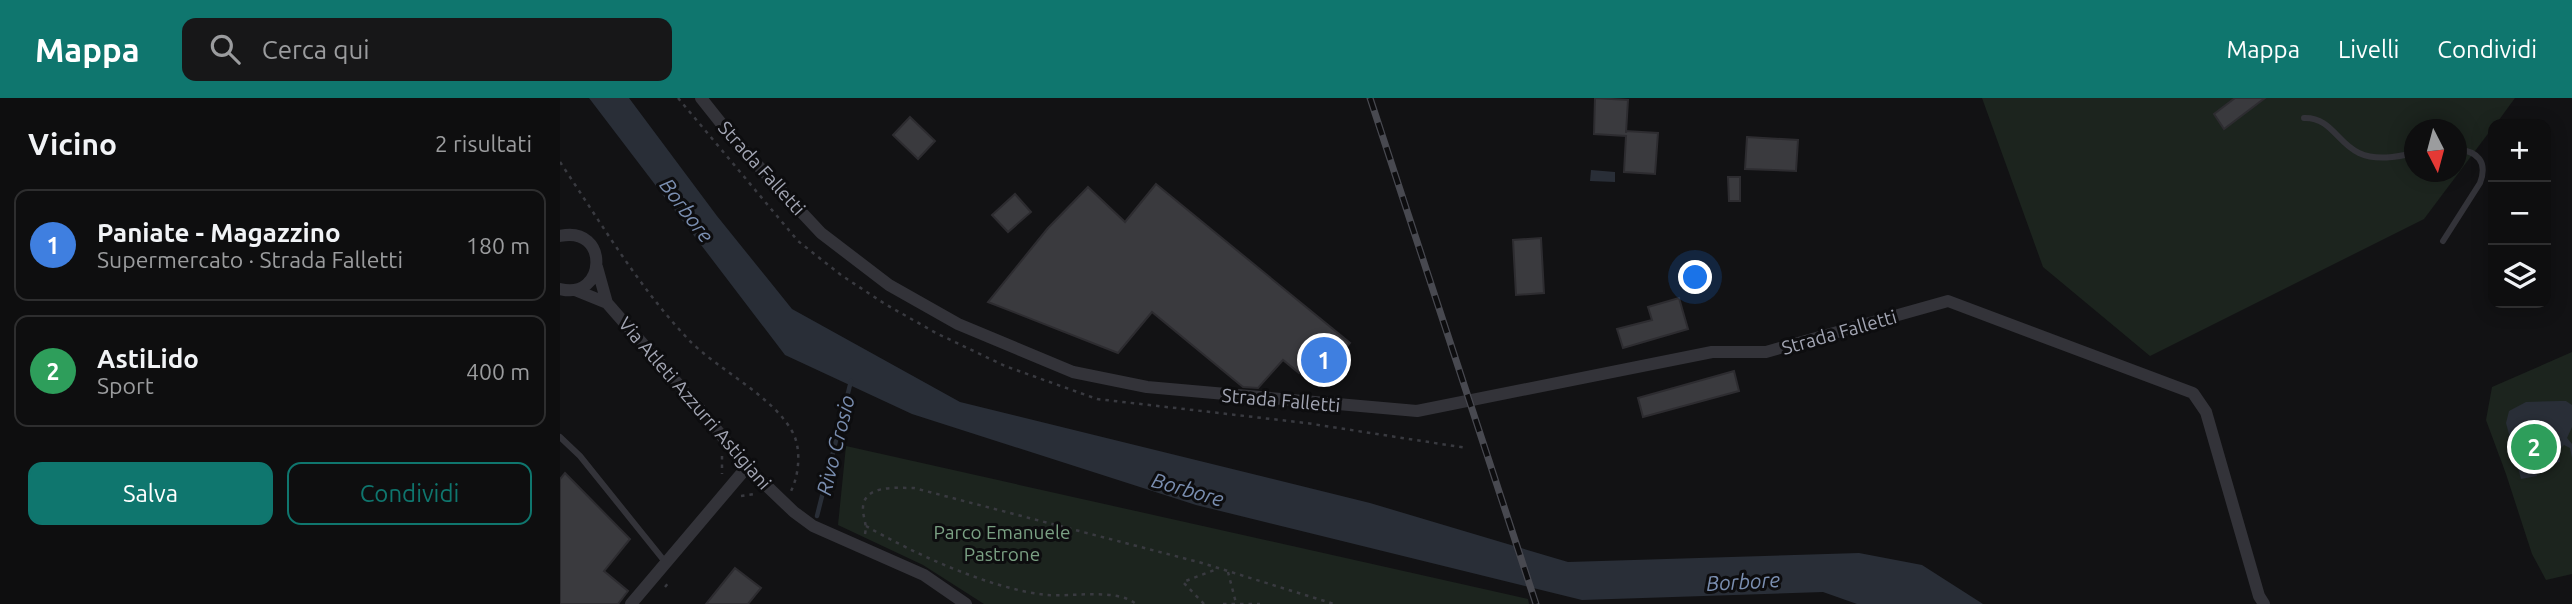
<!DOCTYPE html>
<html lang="it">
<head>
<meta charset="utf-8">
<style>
	:root { --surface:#0e0e0f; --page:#171718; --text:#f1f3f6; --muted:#9b9c9e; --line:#2e2e2f; --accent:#0f766e }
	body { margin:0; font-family:Ubuntu,sans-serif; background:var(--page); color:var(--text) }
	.controls { position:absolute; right:21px; top:21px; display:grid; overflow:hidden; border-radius:14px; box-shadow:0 4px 18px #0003 }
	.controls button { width:63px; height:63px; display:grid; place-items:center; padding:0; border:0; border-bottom:2px solid var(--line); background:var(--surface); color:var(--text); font:35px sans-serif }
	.compass { position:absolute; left:1844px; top:21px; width:63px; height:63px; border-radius:50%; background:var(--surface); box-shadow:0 4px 18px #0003; rotate:174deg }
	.you { position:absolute; left:1136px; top:180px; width:24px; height:24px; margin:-18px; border:5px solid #fff; border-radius:50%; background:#1a73e8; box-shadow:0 0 0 10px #1a73e833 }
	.badge { display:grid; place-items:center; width:46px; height:46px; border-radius:50%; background:var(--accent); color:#fff; font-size:23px; font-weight:700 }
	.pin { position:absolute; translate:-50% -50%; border:4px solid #fff; box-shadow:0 2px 7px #0006 }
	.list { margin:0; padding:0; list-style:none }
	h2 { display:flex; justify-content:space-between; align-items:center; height:91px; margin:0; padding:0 28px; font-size:30px }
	h2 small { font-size:23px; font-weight:400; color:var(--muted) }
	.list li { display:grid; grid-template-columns:46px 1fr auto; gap:21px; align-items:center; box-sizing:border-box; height:112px; margin:0 14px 14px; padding:0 14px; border:2px solid var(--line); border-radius:14px }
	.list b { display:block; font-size:26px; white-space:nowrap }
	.list p { margin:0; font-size:23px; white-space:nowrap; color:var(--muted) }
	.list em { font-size:23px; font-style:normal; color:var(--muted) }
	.actions { display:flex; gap:14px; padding:21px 28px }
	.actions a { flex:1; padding:16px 0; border:2px solid var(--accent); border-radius:14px; text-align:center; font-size:24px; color:var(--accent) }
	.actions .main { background:var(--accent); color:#fff }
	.icon { flex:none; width:38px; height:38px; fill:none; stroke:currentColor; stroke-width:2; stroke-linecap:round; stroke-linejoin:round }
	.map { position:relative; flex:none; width:2012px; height:506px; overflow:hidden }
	header { display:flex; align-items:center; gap:42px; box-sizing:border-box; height:98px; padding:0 35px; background:var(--accent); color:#fff }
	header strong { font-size:33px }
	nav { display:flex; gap:38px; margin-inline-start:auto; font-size:24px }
	.search { width:490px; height:63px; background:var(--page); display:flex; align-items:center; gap:18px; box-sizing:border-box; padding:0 24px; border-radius:14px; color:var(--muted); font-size:26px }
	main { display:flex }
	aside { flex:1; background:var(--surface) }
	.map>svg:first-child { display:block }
	.green { fill:#1c241e; fill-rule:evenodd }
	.water { fill:#292e37 }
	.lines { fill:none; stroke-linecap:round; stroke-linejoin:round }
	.stream { stroke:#292e37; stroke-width:4.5 }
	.building { fill:#3a3a3e; stroke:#2d2c30; stroke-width:2 }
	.path { stroke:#393a40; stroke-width:2.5; stroke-dasharray:3.5 5; stroke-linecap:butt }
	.service { stroke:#333339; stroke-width:6 }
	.minor { stroke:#333339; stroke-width:12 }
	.rail-casing { stroke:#484950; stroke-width:7 }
	.rail { stroke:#0d0d0f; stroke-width:4.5; stroke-dasharray:13; stroke-linecap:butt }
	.labels { text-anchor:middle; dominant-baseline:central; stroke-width:6; stroke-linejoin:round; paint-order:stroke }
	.street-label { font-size:19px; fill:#a3a6b4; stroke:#0d0d0f }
	.park-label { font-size:19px; fill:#7aa083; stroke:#0d0d0f }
	.water-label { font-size:21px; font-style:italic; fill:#7a8eb0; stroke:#0d0d0f }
</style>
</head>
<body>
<header>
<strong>Mappa</strong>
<div class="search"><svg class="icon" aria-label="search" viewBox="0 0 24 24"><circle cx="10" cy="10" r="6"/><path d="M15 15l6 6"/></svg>Cerca qui</div>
<nav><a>Mappa</a><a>Livelli</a><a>Condividi</a></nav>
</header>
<main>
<aside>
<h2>Vicino<small>2 risultati</small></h2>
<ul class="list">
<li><span class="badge" style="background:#3f7fe0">1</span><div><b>Paniate - Magazzino</b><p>Supermercato · Strada Falletti</p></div><em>180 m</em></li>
<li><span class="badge" style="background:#2e9e5b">2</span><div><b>AstiLido</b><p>Sport</p></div><em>400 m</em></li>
</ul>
<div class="actions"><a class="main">Salva</a><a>Condividi</a></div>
</aside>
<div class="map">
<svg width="2012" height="506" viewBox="0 0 2012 506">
	<rect width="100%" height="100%" fill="#121214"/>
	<path class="green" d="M1422,0H1955L1936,26H1933V29L1864,121L1590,258L1483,169ZM1854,32H1896V74H1854Z
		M2012,254V476L1986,482L1972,456L1946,376L1926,322L1932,289Z
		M286,348L968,501L969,506H424L363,467L278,427Z"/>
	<path class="water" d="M29,0H69L157,118L232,211L400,304L810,405L1008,464L1299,455L1362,467L1423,506H1297L1263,494L1022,502L636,407L352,316L225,257Z
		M1031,72L1055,74V84L1030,83Z
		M2000,303H2006L2012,307V329L2007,340L2012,346V360L2010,350L2004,347L1998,353L2000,364L1987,366L1982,348L1992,344L1997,347L2000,344L1994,339L1959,346L1956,348L1958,353L1972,357L1977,378L1961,381L1946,325L1949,313L1966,304Z"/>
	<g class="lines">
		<path class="stream" d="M257,418L291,283"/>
	</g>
	<path class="building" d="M1035,0L1068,2L1066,35V33L1098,35L1095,76L1064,74L1066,38L1034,36Z
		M1675,0H1705L1664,31L1654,16Z
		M350,19L375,43L358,61L333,37Z
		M1187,39L1238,42L1236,73L1185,71Z
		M1168,79H1180V103H1169Z
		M596,86L790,245L763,278L747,265L739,275L723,262L698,290L683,289L592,214L558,255L428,204L488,130L528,89L565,124Z
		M455,96L471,114L448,134L432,117Z
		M981,140L984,195L956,197L953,142Z
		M1119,200L1128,231L1063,250L1057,231L1092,222L1088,209Z
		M1174,273L1179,293L1083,319L1078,300Z
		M5,375L70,441L44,473L68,493L58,506H0V381Z
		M175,470L201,490L188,506H146Z"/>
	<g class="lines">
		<path class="path" d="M118,0L238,143L281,177L325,206L376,235L445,268L537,301L746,325L907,350
			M0,64C41,125 78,188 128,241C157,272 215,298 234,337C241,353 239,377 231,393
			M162,358V376
			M181,398L195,396
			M306,428C355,456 430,491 487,497C511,499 557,490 576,506
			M305,436C307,427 304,422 303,413C301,386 336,390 354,390L642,465L774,506
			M668,474L676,505
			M105,489L110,483
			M644,506L623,484L657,471
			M663,506H700"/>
		<path class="service" d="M1744,20C1771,19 1777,45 1799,55C1816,63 1837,59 1854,55
			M1883,143L1920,85C1928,64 1918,53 1896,51
			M0,339L20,358L106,465"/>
		<path class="minor" d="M141,0L176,44L261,135L329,187L398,226L513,274L587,289L857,313L1152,254H1206L1388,203L1633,295L1646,314L1699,498L1704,506
			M0,138C50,127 47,203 0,191
			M15,192L47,205L37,169
			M47,205L139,310L187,369L234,414L253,428L364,477L406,506
			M71,506L187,369"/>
		<defs>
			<path id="rail" d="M810,0L976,506"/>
		</defs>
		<use href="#rail" class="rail-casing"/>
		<use href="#rail" class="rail"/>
	</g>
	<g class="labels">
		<g class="street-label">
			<text transform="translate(202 70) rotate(48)">Strada Falletti</text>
			<text transform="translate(1279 234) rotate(-16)">Strada Falletti</text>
			<text transform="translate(721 302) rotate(5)">Strada Falletti</text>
			<text transform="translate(135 305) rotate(49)">Via Atleti Azzurri Astigiani</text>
		</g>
		<g class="park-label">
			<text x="442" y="434">Parco Emanuele<tspan x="442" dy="22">Pastrone</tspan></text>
		</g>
		<g class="water-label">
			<text transform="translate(127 112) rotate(53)">Borbore</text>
			<text transform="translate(275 347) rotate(-76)">Rivo Crosio</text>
			<text transform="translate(628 391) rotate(16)">Borbore</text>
			<text transform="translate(1183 483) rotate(-3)">Borbore</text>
		</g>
	</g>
</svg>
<div class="controls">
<button>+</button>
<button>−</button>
<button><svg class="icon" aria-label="layers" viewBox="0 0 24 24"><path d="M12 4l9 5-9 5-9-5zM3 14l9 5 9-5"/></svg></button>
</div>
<svg class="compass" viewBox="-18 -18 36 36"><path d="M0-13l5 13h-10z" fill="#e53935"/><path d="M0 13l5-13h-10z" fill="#9b9c9e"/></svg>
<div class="you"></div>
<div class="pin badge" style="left:764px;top:262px;background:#3f7fe0">1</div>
<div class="pin badge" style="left:1974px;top:349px;background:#2e9e5b">2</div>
</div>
</main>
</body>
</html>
